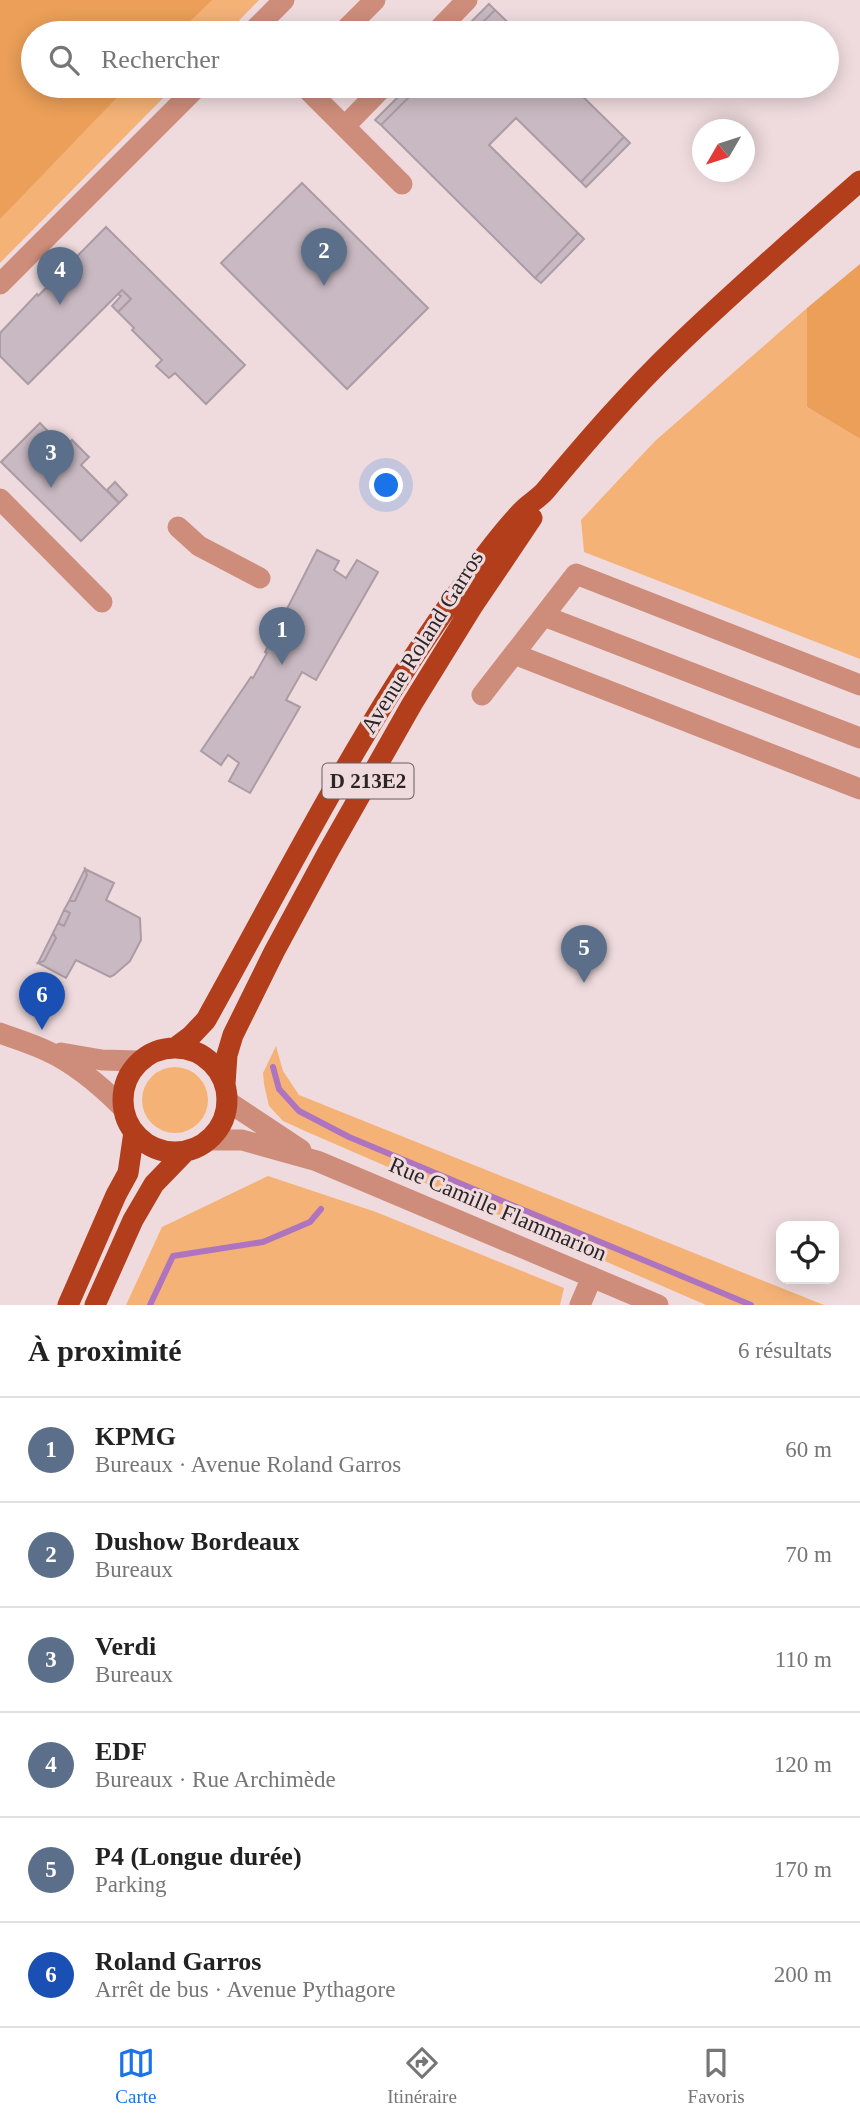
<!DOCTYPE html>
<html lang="fr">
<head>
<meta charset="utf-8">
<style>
	:root { --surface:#fff; --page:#f6f6f6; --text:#222; --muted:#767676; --line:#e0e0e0; --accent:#1a73e8 }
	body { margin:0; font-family:Georgia,serif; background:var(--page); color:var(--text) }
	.controls { position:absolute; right:21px; bottom:21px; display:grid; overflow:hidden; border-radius:14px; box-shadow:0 4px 18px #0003 }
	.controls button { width:63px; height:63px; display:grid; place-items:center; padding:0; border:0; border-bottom:2px solid var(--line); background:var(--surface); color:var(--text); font:35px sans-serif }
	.compass { position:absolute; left:692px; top:119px; width:63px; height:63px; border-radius:50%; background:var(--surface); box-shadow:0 4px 18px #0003; rotate:231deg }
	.you { position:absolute; left:387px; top:486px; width:24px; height:24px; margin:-18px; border:5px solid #fff; border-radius:50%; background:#1a73e8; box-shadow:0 0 0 10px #1a73e833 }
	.badge { display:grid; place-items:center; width:46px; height:46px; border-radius:50%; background:var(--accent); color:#fff; font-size:23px; font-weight:700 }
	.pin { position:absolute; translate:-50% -58px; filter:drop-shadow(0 2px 4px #0008) }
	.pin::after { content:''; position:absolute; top:37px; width:24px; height:21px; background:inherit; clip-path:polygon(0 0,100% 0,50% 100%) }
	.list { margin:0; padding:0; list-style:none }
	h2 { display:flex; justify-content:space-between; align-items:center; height:91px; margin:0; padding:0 28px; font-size:30px }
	h2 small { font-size:23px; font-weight:400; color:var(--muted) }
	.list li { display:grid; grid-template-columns:46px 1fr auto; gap:21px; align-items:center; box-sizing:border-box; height:105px; padding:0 28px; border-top:2px solid var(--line) }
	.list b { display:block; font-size:26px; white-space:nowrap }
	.list p { margin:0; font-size:23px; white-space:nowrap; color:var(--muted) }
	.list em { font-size:23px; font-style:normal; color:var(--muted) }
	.icon { flex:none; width:38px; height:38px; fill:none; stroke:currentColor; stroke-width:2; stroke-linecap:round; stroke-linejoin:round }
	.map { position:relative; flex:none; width:860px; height:1305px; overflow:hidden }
	.search { position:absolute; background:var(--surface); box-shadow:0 4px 18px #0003; left:21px; right:21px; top:21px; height:77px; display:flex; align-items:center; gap:18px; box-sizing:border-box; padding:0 24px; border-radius:38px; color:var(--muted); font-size:26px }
	.sheet { height:721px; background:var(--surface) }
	nav { display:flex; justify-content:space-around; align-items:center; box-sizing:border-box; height:98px; border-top:2px solid var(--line); background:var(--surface); font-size:19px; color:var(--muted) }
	nav a { display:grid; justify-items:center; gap:4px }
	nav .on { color:var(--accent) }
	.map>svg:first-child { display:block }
	.green { fill:#f4b277 }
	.forest { fill:#eb9f58 }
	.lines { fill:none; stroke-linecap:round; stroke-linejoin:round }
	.stream { stroke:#ae74bf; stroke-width:6 }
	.building { fill:#c9b9c2; stroke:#ab9ba4; stroke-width:2 }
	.minor { stroke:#ce8d7b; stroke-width:21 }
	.major { stroke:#b23e1c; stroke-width:21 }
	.labels { text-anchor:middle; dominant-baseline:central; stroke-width:6; stroke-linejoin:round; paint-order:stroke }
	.shield { fill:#efdbdd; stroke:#665c5d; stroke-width:2 }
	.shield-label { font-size:21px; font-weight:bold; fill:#2c2526 }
	.street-label { font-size:23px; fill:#2c2526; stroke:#efdbdd }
</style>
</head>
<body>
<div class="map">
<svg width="860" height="1305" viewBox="0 0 860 1305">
	<rect width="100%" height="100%" fill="#efdbdd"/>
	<path class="green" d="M0,0H259L227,33H33V86H175L0,263Z
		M807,308V407L860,439V659L584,552L581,520L655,441Z
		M276,1046L283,1071L299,1095L824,1305H706L305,1131L283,1121L269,1106L264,1084L263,1073Z
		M142 1100a33 33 0 1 1 66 0a33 33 0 1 1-66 0Z
		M268,1176L376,1212L564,1288L560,1305H126L162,1227Z"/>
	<path class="forest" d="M0,0H212L178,33H33V86H128L0,219Z
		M860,264V439L807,407V308Z"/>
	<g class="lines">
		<path class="stream" d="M273,1067L279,1089L299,1111L349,1137L751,1305
			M150,1305L173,1256L263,1242L310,1222L321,1209"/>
	</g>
	<path class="building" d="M489,4L495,10L472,33H460Z
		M495,10L519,33H472Z
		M409,86H420L381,125L375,120Z
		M420,86H572L624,137L581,182L516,118L489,145L578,233L535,278L381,125Z
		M624,137L630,143L586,187L581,182Z
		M302,183L428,308L347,389L221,263Z
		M106,227L245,365L206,404L175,373L169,378L156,366L162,360L132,330L134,328L118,312L131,299L122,290L28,384L0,356V333L37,294L38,296Z
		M578,233L584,239L541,283L535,278Z
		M122,290L131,299L118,312L112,306L121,296L118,294Z
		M40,423L64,448L72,440L89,457L81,465L119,503L81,541L1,462Z
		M115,482L127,495L119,503L107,490Z
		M317,550L339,561L334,570L346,578L357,560L378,572L316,680L302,672L286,700L300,707L250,793L229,781L239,763L228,755L221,765L201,751L251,677L253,678L267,653L265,652Z
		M85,869L114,883L106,900L140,918L141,940L130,961L114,975L110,977L76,960L66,978L38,963L44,961L56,938L53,933L58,923L64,926L70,913L64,910L69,901H75L87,875Z
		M85,869L87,875L75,901H69Z
		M64,910L70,913L64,926L58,923Z
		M53,933L56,938L44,961L38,963Z"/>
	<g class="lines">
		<path class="minor" d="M251,33L284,0
			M342,33L375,0
			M435,33L467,0
			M304,86L402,184
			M345,126L384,86
			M0,284L198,86
			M0,499L102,602
			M178,527L199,546L260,578
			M544,616L860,738
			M514,654L860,789
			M482,695L576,574L860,685
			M0,1033C16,1039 32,1044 47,1051C76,1064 101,1086 123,1108
			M61,1053L102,1060L139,1061
			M227,1101L301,1150
			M209,1140H242L317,1161L658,1305
			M580,1305L592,1277"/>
		<path class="major" d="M175,1048L191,1036L206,1020C288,873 364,720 464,584C481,560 500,534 521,512C528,504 538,499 545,491C587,441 629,392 676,347C735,290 798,235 860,181
			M123 1100a52 52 0 1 1 104 0a52 52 0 1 1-104 0Z
			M225,1084L227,1055L233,1035L274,952L328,852L412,704L472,607L532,518
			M68,1305L116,1195L128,1173L134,1132
			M95,1305L133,1220L154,1184L186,1151"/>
	</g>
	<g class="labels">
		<rect class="shield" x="322.5" y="763.5" width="91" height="35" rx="5"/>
		<g class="shield-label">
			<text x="368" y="781">D 213E2</text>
		</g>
		<g class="street-label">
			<text transform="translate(422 642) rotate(-58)">Avenue Roland Garros</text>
			<text transform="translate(498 1209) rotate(23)">Rue Camille Flammarion</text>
		</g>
	</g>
</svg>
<div class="controls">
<button><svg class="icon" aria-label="locate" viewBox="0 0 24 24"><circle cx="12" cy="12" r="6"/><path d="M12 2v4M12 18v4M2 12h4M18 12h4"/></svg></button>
</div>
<svg class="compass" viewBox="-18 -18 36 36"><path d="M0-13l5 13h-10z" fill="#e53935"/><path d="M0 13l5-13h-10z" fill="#767676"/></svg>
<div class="you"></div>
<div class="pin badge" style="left:282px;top:665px;background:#5c6f8a">1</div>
<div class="pin badge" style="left:324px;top:286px;background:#5c6f8a">2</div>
<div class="pin badge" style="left:51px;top:488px;background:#5c6f8a">3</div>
<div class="pin badge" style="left:60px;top:305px;background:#5c6f8a">4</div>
<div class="pin badge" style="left:584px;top:983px;background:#5c6f8a">5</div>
<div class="pin badge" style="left:42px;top:1030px;background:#1a4fb4">6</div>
<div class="search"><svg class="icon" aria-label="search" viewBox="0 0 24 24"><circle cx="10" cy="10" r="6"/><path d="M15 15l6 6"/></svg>Rechercher</div>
</div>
<section class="sheet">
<h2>À proximité<small>6 résultats</small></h2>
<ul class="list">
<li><span class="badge" style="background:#5c6f8a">1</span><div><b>KPMG</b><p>Bureaux · Avenue Roland Garros</p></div><em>60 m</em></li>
<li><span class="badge" style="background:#5c6f8a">2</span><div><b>Dushow Bordeaux</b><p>Bureaux</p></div><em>70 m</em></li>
<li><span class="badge" style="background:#5c6f8a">3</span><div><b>Verdi</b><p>Bureaux</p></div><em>110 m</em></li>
<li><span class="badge" style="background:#5c6f8a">4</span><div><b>EDF</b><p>Bureaux · Rue Archimède</p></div><em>120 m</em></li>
<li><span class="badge" style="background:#5c6f8a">5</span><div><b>P4 (Longue durée)</b><p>Parking</p></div><em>170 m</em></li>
<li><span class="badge" style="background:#1a4fb4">6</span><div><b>Roland Garros</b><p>Arrêt de bus · Avenue Pythagore</p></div><em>200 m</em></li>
</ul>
</section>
<nav>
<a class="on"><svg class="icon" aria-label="map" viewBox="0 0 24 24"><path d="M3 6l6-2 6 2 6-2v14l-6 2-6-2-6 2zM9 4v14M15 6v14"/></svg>Carte</a>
<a><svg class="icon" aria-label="directions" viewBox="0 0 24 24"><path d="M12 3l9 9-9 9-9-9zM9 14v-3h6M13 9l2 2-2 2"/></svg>Itinéraire</a>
<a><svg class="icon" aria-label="saved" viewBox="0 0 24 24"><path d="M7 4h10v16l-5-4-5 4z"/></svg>Favoris</a>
</nav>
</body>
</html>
